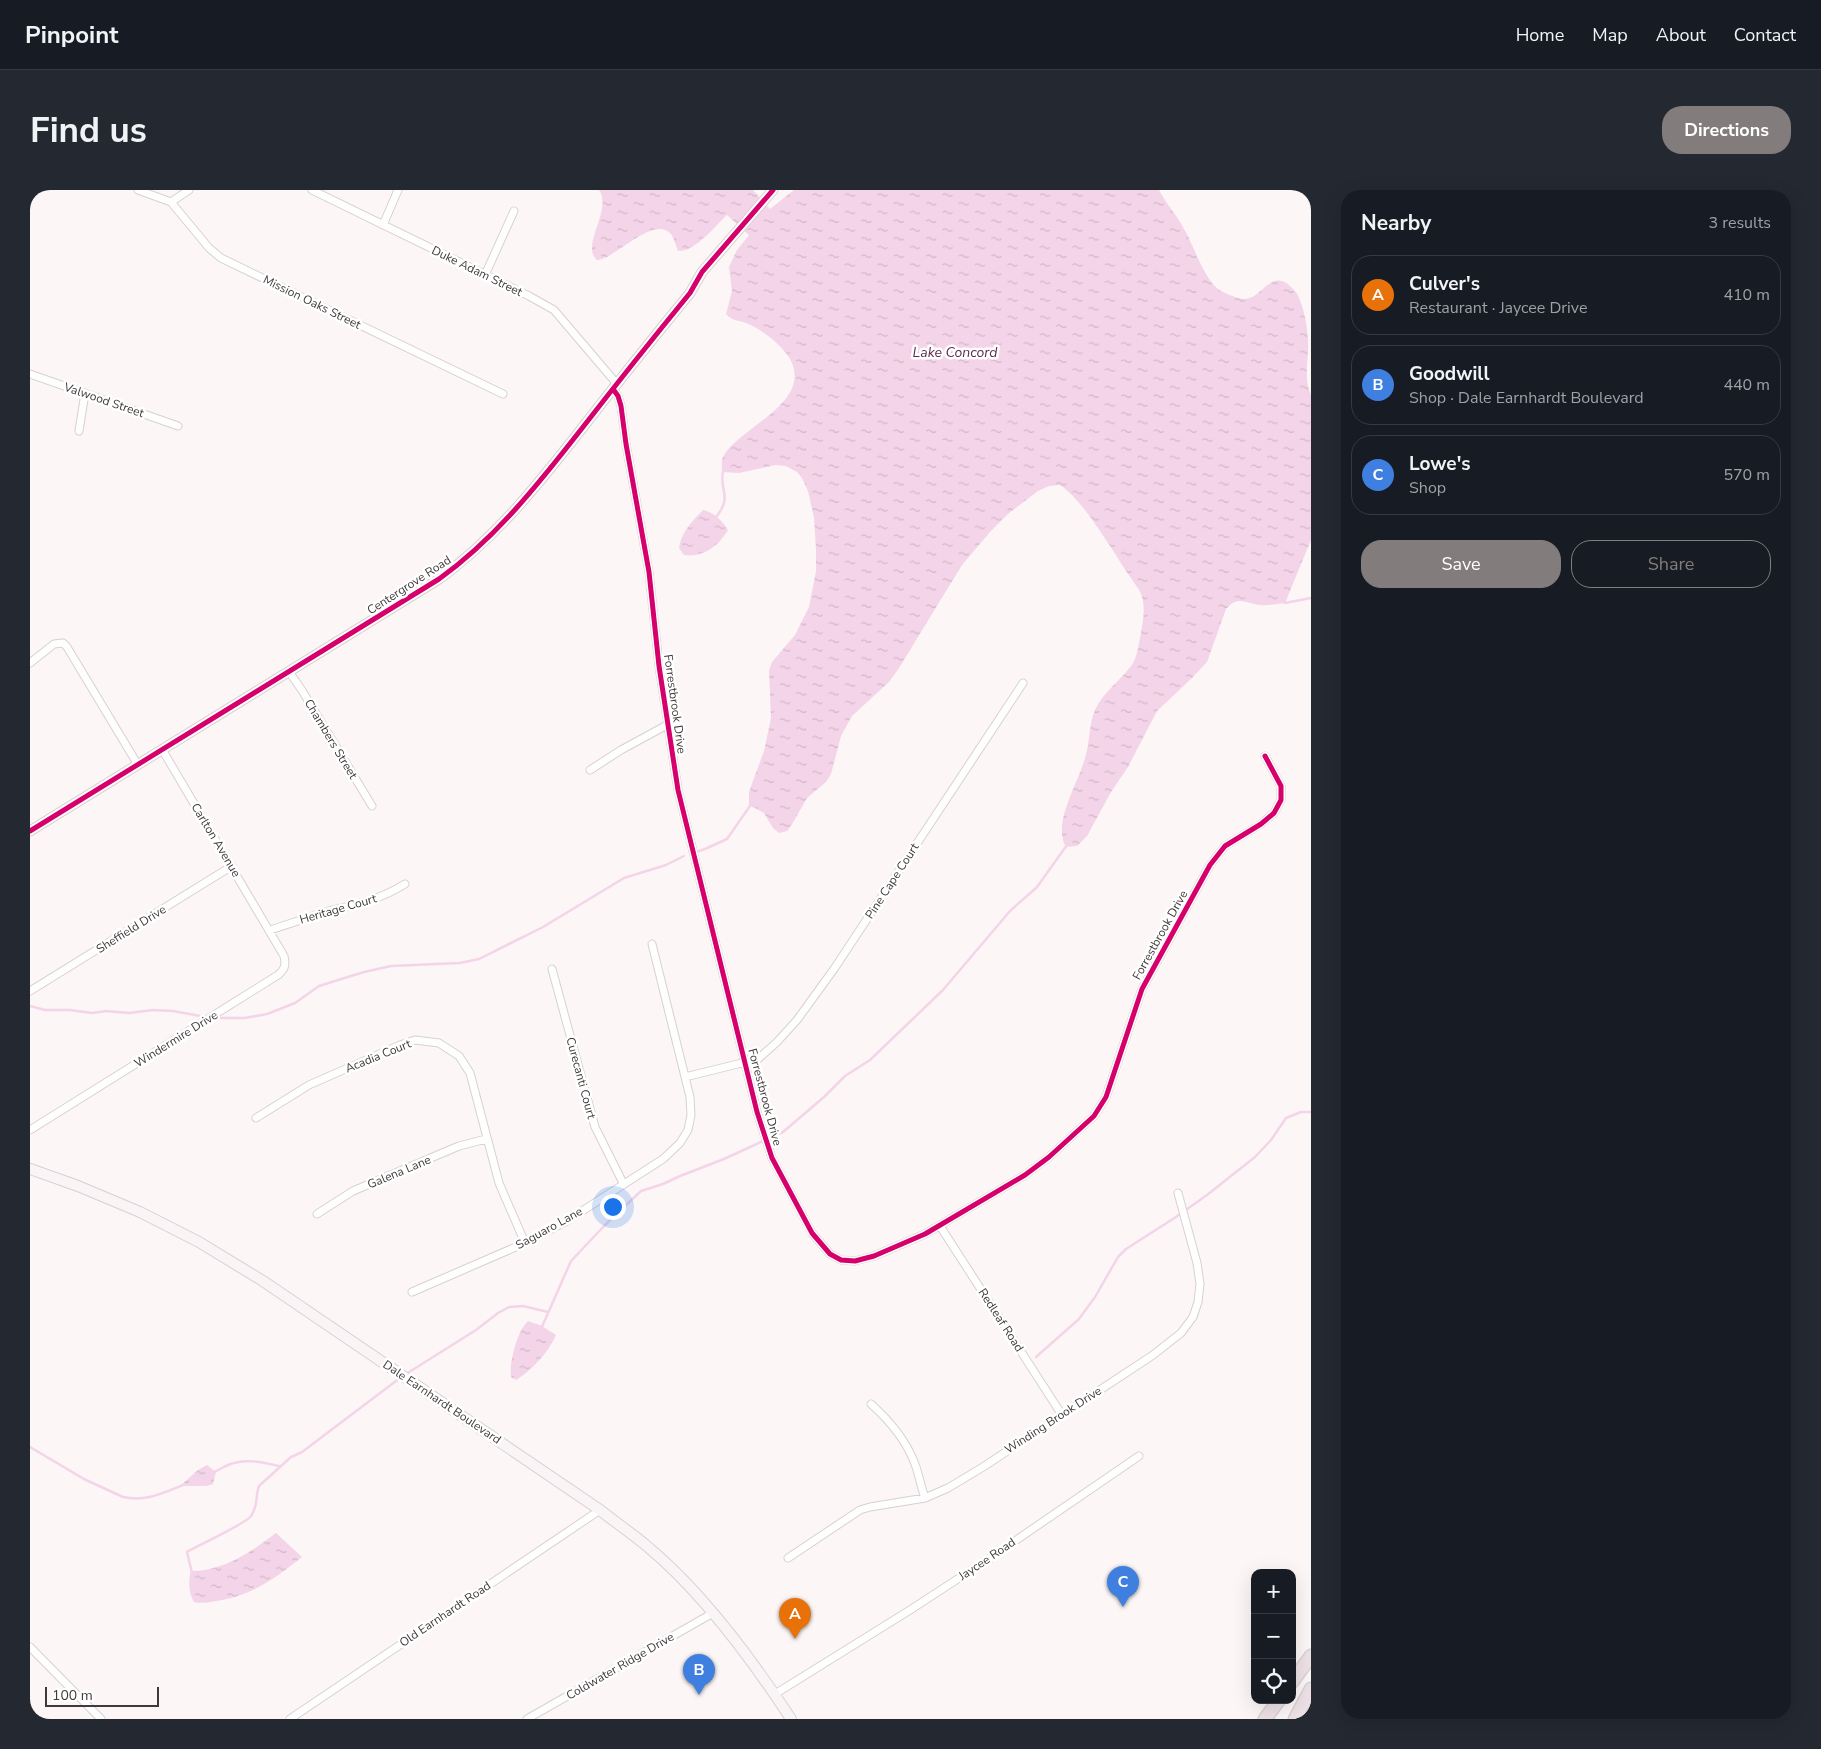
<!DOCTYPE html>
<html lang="en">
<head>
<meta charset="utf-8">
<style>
	:root { --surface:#171b24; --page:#242831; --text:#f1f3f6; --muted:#9ea1a6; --line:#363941; --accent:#827c7c }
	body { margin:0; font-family:"Nunito Sans",sans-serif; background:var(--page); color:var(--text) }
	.controls { position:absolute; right:15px; bottom:15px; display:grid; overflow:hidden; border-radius:10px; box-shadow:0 5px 20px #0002 }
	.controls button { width:45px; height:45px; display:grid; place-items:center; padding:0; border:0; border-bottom:1px solid var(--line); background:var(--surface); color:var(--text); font:25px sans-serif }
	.scale { position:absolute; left:15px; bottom:12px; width:114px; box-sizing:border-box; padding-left:5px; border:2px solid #403a3a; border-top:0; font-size:14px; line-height:18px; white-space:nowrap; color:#403a3a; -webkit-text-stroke:4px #fff; paint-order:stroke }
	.you { position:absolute; left:582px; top:1016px; width:18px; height:18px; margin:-12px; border:4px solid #fff; border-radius:50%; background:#1a73e8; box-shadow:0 0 0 8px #1a73e833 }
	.badge { display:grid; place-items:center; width:32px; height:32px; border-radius:50%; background:var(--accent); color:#fff; font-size:16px; font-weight:700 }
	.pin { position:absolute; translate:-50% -41px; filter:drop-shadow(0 1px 2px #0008) }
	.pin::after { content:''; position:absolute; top:26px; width:18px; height:15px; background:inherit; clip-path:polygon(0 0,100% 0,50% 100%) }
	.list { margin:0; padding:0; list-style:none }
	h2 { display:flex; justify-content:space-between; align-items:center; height:65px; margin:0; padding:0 20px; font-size:21px }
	h2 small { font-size:16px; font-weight:400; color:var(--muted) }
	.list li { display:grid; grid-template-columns:32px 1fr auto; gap:15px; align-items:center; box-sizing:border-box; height:80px; margin:0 10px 10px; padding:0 10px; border:1px solid var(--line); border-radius:20px }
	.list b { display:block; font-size:19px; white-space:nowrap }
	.list p { margin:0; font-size:16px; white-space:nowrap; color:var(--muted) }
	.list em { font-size:16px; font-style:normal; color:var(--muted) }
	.actions { display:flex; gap:10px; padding:15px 20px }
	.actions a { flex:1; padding:11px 0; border:1px solid var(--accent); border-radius:20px; text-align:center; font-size:18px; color:var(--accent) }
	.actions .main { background:var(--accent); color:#fff }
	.icon { flex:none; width:28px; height:28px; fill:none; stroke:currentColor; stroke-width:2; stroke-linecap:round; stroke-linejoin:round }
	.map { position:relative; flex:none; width:1281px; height:1529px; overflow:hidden; border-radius:20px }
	header { display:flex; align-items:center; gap:30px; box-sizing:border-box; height:70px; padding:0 25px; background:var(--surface); border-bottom:1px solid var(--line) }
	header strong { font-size:24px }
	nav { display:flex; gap:28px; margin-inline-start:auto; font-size:18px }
	.intro { display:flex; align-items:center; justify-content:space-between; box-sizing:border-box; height:120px; padding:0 30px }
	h1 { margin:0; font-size:35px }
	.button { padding:12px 22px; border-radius:20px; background:var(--accent); color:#fff; font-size:18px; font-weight:700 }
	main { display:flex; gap:30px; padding:0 30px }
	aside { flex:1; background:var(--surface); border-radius:20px; box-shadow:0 5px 20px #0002 }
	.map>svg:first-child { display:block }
	.water { fill:url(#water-ripples) }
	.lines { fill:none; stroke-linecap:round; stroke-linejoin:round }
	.stream { stroke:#f4d4e8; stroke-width:2.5 }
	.minor-casing { stroke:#d7d1d1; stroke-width:9 }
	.tertiary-casing { stroke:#d7d1d1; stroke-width:11 }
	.secondary-casing { stroke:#d7d1d1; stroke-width:12 }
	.motorway-casing { stroke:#d8d4d4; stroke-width:15 }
	.minor { stroke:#fffefe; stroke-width:7 }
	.tertiary { stroke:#fffefe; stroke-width:9 }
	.secondary { stroke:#f9f5f6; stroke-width:10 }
	.motorway { stroke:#eee1e5; stroke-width:12 }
	.cycleway-casing { stroke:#fff; stroke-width:8 }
	.cycleway { stroke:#d6006c; stroke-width:5 }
	.labels { text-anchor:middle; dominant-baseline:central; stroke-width:5; stroke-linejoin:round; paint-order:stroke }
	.street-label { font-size:12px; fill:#403a3a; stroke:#fff }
	.water-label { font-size:14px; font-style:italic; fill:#5f2c52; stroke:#fff }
</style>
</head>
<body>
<header>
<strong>Pinpoint</strong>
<nav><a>Home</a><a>Map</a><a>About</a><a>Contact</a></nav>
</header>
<div class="intro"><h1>Find us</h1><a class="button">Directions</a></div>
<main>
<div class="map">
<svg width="1281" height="1529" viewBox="0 0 1281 1529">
	<defs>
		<pattern id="water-ripples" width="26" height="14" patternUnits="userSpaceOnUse" patternTransform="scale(1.25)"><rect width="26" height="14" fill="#f4d4e8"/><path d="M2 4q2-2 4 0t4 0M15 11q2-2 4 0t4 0" fill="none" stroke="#d2b7c8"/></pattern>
	</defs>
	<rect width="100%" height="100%" fill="#fcf6f6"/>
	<path class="water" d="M569,0H723L740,19L764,0H1129C1136,14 1147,25 1154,39C1164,55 1174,91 1191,101C1197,104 1210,110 1216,109C1234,107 1242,74 1265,101C1273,111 1278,138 1278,152C1279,169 1273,188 1281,205V350L1255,413C1247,414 1238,416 1230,415C1215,413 1208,405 1196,419L1177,472L1162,488L1127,521L1098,577L1081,602L1057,646L1047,656L1036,657C1021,633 1051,589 1056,564C1060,550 1059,534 1065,520C1074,501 1089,492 1101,476C1107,468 1108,458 1110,448C1112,436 1116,420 1112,407C1111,401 1106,396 1103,391C1094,379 1087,366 1078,353C1066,335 1048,307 1030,295L1019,296L1008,301L978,324L960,342L932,375L869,478L859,492L822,526L811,546L801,584L796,592L777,608L761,636L757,641L749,643L743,638L734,623L719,615V602L734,561L741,528L739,480L742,472L765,445L779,417L786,381V359L784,328L778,301L772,288L767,282L756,276L745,275L709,283L692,282C692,277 691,271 693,267C708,238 779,215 762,173C756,158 732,139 716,133C708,130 702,131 696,124L702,101L699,77L707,60L719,45L697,25C685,36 665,62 648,61C646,56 644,47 640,43C622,26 584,70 567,70C550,55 583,20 569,0Z
		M673,320C683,322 693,331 698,340C689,355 674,368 654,365L649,358C651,343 662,331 673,320Z
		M498,1131L512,1136L526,1145C518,1163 502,1180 486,1190L481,1187C479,1173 487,1141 498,1131Z
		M177,1275L186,1282L183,1294L177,1296H150L168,1280Z
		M246,1343L272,1367C244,1389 223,1405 187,1411C179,1412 172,1414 164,1412C159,1404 158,1390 161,1381C193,1381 221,1362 246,1343Z"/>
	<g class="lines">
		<path class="stream" d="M686,327C703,306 689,302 693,281
			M1254,411L1255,413L1281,408
			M666,662L675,659L697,649L722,613
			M0,816L15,820H40L62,823L76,821L99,823L123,820L143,821L176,827
			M184,828H215L237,824L265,813L289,796L334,782L361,776L430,773L449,769L513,737L594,688L636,675L654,666
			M511,1139L541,1071L575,1035L611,1001L633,994L650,986L694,969L753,942L794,907L815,886L840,870L913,800L980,721L1007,697L1037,655
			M1006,1167L1049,1129L1065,1107L1088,1067L1096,1059L1146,1027L1177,1005L1225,967L1241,950L1256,928L1271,922H1281
			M376,1184L446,1140L468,1123L479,1117L493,1116L518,1122
			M0,1257L54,1289L93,1307C116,1312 133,1303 153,1295
			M184,1282C189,1280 193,1277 198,1275C214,1268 233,1272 249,1276
			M162,1383L157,1362C167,1356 217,1333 221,1326C229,1314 225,1306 229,1296L261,1267L272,1262L370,1188"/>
		<defs>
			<path id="minor" d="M108,0L141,12L179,58L191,68L473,204
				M282,0L499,106L524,120L587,194
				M141,12L159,0
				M353,35L368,0
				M455,85L484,21
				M0,184L148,236
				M583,199L588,206L591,216L596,254L619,382L629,476L648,600L727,922L742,968L782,1043L800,1064L811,1070L825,1071L844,1066L895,1044L995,985L1019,967L1064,926L1076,907L1112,799L1180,675L1195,656L1231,634L1244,623L1251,610V596L1235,566
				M49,241L55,203
				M0,473L24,454L33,453L37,457L108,575
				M260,483L273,502L342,616
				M560,580L591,560L637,535
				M240,740C259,734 279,727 299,721C328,714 349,710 375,694
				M522,779L565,937L593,993
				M0,801L202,676
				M655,887L728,869L747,852L767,830L804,779L993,493
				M226,928L279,895L370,855L385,850L409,853L429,866L440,883L469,993L495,1053
				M0,940L248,785C255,779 256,775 254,766L133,561
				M287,1024L323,1001L429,956L456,949
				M910,1036L1032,1225
				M382,1102L495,1053L535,1032L633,969L650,953L658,940L661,925L660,907L622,754
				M841,1214C860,1231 876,1250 885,1274C889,1285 891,1297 895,1308
				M758,1368L830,1320L840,1317L895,1308L918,1298L953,1277L1123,1165L1151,1143L1163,1127L1168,1112L1170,1094L1167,1073L1148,1003
				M0,1457L71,1529
				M745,1504L880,1420L963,1366L1109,1266
				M260,1529L570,1320
				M497,1529L683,1423"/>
			<path id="tertiary" d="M0,641L409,389C466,348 510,292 553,237C588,192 624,147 660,103L672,82L743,0"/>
			<path id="secondary" d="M0,979L48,996L110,1022L169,1052L233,1091L570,1320C586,1333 603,1344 618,1357C672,1402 723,1471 761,1529"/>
			<path id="motorway" d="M1262,1492L1281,1466
				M1235,1529L1249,1510
				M1265,1529L1281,1499"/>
		</defs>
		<use href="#minor" class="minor-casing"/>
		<use href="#tertiary" class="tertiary-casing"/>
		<use href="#secondary" class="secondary-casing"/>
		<use href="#motorway" class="motorway-casing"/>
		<use href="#minor" class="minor"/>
		<use href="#tertiary" class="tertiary"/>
		<use href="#secondary" class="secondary"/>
		<use href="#motorway" class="motorway"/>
		<defs>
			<path id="cycleway" d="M583,199L588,206L591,216L596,254L619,382L629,476L648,600L727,922L742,968L782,1043L800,1064L811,1070L825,1071L844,1066L895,1044L995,985L1019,967L1064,926L1076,907L1112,799L1180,675L1195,656L1231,634L1244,623L1251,610V596L1235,566
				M0,641L409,389C466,348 510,292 553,237C588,192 624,147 660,103L672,82L743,0"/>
		</defs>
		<use href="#cycleway" class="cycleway-casing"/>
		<use href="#cycleway" class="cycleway"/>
	</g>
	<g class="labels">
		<g class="street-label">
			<text transform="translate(447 81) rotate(26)">Duke Adam Street</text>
			<text transform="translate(282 112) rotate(26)">Mission Oaks Street</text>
			<text transform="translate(74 210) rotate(19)">Valwood Street</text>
			<text transform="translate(379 395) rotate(-33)">Centergrove Road</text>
			<text transform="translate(645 514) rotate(82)">Forrestbrook Drive</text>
			<text transform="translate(301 549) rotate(59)">Chambers Street</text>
			<text transform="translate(186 650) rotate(59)">Carlton Avenue</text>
			<text transform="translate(862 691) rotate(-57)">Pine Cape Court</text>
			<text transform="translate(308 719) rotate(-16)">Heritage Court</text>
			<text transform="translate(101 739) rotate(-32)">Sheffield Drive</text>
			<text transform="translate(1130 745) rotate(-61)">Forrestbrook Drive</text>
			<text transform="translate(146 849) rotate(-32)">Windermire Drive</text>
			<text transform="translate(348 866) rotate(-22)">Acadia Court</text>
			<text transform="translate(551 888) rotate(75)">Curecanti Court</text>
			<text transform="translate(735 907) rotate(75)">Forrestbrook Drive</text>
			<text transform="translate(369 982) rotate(-23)">Galena Lane</text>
			<text transform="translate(519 1038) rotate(-29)">Saguaro Lane</text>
			<text transform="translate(971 1130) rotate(57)">Redleaf Road</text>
			<text transform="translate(412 1212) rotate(34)">Dale Earnhardt Boulevard</text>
			<text transform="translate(1023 1230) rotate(-33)">Winding Brook Drive</text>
			<text transform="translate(957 1369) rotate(-34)">Jaycee Road</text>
			<text transform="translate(415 1424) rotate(-34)">Old Earnhardt Road</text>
			<text transform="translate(590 1476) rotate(-30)">Coldwater Ridge Drive</text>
		</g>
		<g class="water-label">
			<text x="925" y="162">Lake Concord</text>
		</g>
	</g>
</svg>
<div class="controls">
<button>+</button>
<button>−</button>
<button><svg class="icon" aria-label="locate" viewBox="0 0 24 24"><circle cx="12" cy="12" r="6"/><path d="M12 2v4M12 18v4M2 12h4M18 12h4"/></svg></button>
</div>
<div class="scale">100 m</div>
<div class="you"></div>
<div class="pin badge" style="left:765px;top:1449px;background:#e8710a">A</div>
<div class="pin badge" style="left:669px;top:1505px;background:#3f7fe0">B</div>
<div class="pin badge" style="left:1093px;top:1417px;background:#3f7fe0">C</div>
</div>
<aside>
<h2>Nearby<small>3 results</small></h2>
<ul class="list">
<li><span class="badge" style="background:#e8710a">A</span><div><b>Culver's</b><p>Restaurant · Jaycee Drive</p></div><em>410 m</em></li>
<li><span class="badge" style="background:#3f7fe0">B</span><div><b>Goodwill</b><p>Shop · Dale Earnhardt Boulevard</p></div><em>440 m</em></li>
<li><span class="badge" style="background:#3f7fe0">C</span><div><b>Lowe's</b><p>Shop</p></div><em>570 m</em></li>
</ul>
<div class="actions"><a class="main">Save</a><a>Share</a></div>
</aside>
</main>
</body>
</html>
